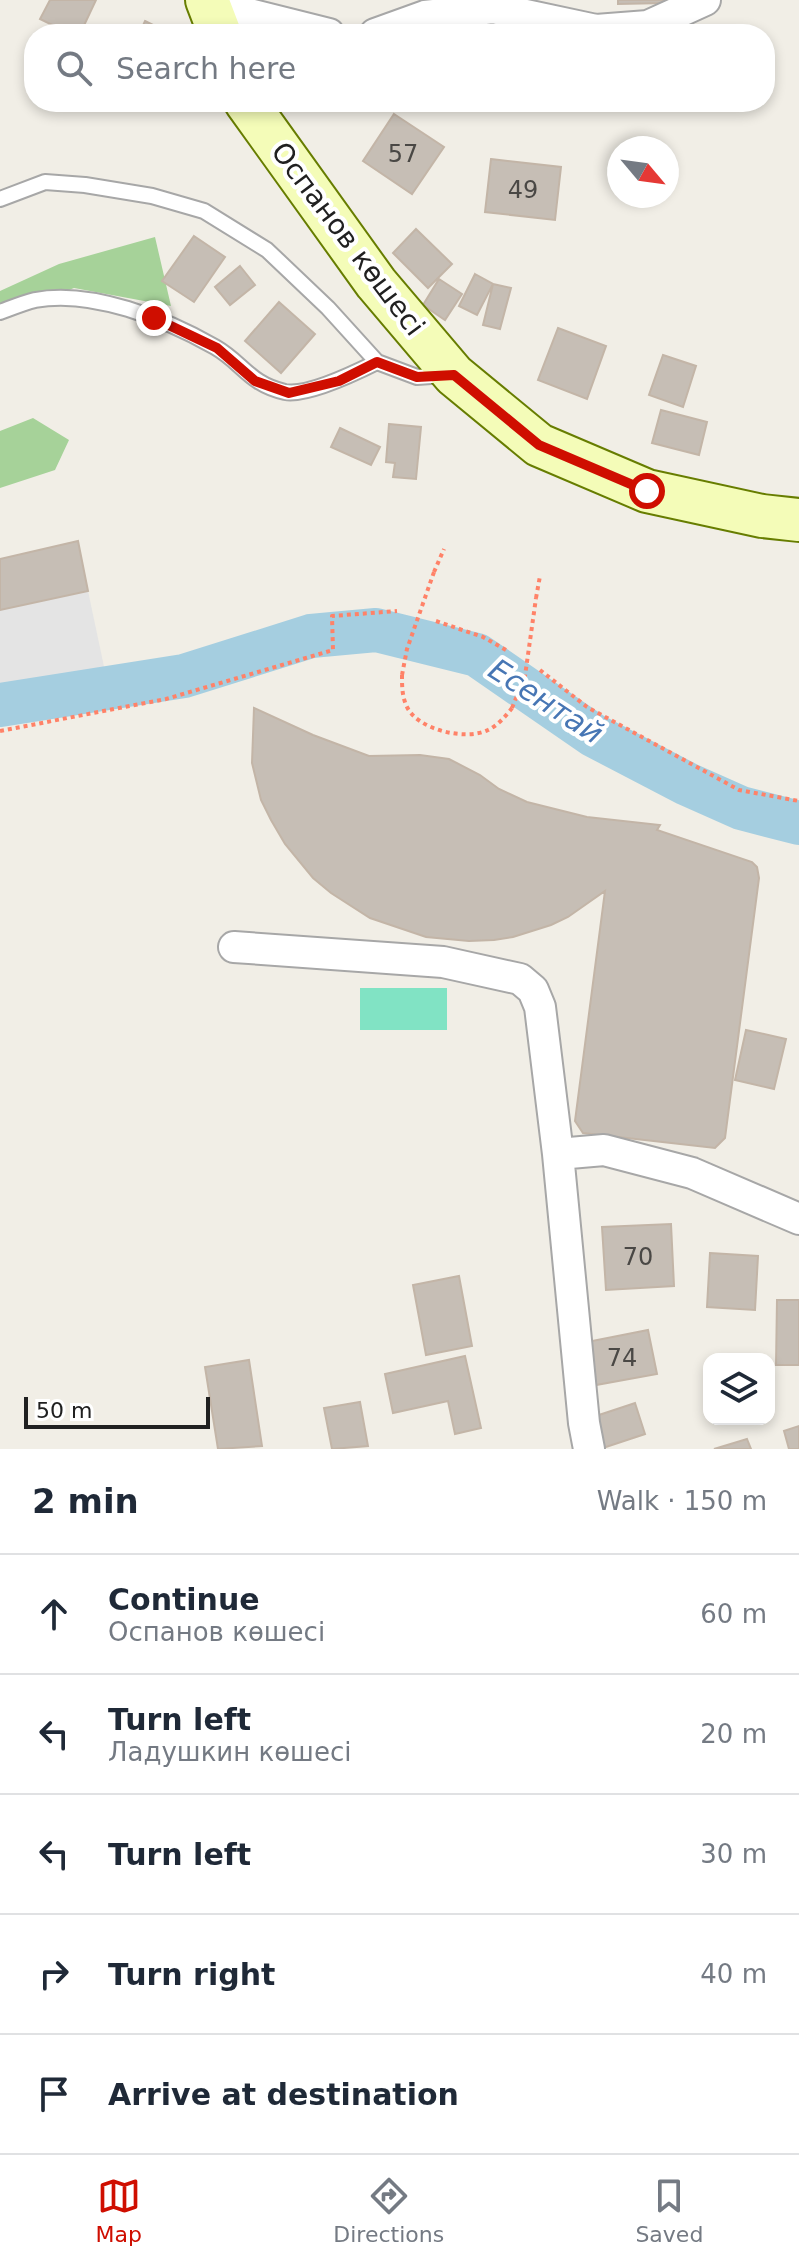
<!DOCTYPE html>
<html lang="en">
<head>
<meta charset="utf-8">
<style>
	:root { --surface:#fff; --page:#f6f6f7; --text:#1f2937; --muted:#747a83; --line:#e0e1e3; --accent:#cf0e00 }
	body { margin:0; font-family:"DejaVu Sans",sans-serif; background:var(--page); color:var(--text) }
	.controls { position:absolute; right:24px; bottom:24px; display:grid; overflow:hidden; border-radius:16px; box-shadow:0 4px 12px #0003 }
	.controls button { width:72px; height:72px; display:grid; place-items:center; padding:0; border:0; border-bottom:2px solid var(--line); background:var(--surface); color:var(--text); font:40px sans-serif }
	.compass { position:absolute; left:607px; top:136px; width:72px; height:72px; border-radius:50%; background:var(--surface); box-shadow:0 4px 12px #0003; rotate:119deg }
	.scale { position:absolute; left:24px; bottom:20px; width:186px; box-sizing:border-box; padding-left:8px; border:4px solid #202020; border-top:0; font-size:22px; line-height:28px; white-space:nowrap; color:#202020; -webkit-text-stroke:6px #fff; paint-order:stroke }
	.stop { position:absolute; width:24px; height:24px; margin:-18px; border:6px solid #cf0e00; border-radius:50%; background:#fff }
	.stop.end { background:#cf0e00; border-color:#fff; box-shadow:0 2px 8px #0008 }
	.list { margin:0; padding:0; list-style:none }
	h2 { display:flex; justify-content:space-between; align-items:center; height:104px; margin:0; padding:0 32px; font-size:34px }
	h2 small { font-size:26px; font-weight:400; color:var(--muted) }
	.list li { display:grid; grid-template-columns:52px 1fr auto; gap:24px; align-items:center; box-sizing:border-box; height:120px; padding:0 32px; border-top:2px solid var(--line) }
	.list b { display:block; font-size:30px; white-space:nowrap }
	.list p { margin:0; font-size:26px; white-space:nowrap; color:var(--muted) }
	.list em { font-size:26px; font-style:normal; color:var(--muted) }
	.icon { flex:none; width:44px; height:44px; fill:none; stroke:currentColor; stroke-width:2; stroke-linecap:round; stroke-linejoin:round }
	.map { position:relative; flex:none; width:799px; height:1449px; overflow:hidden }
	.search { position:absolute; background:var(--surface); box-shadow:0 4px 12px #0003; left:24px; right:24px; top:24px; height:88px; display:flex; align-items:center; gap:20px; box-sizing:border-box; padding:0 28px; border-radius:32px; color:var(--muted); font-size:30px }
	.sheet { height:704px; background:var(--surface) }
	nav { display:flex; justify-content:space-around; align-items:center; box-sizing:border-box; height:112px; border-top:2px solid var(--line); background:var(--surface); font-size:22px; color:var(--muted) }
	nav a { display:grid; justify-items:center; gap:4px }
	nav .on { color:var(--accent) }
	.map>svg:first-child { display:block }
	.forest { fill:#a6d299 }
	.pitch { fill:#81e3c4 }
	.parking { fill:#e4e4e4 }
	.lines { fill:none; stroke-linecap:round; stroke-linejoin:round }
	.river { stroke:#a5cee0; stroke-width:44 }
	.building { fill:#c6beb5; stroke:#c3b5a7; stroke-width:2 }
	.lane-casing { stroke:#a7a7a7; stroke-width:18 }
	.street-casing { stroke:#a7a7a7; stroke-width:34 }
	.secondary-casing { stroke:#677d00; stroke-width:46 }
	.path { stroke:#ff8268; stroke-width:4; stroke-dasharray:4 4; stroke-linecap:butt }
	.lane { stroke:#fff; stroke-width:14 }
	.street { stroke:#fff; stroke-width:30 }
	.secondary { stroke:#f4fcb8; stroke-width:42 }
	.path-bridge { stroke:#ff8268; stroke-width:4; stroke-dasharray:4 4; stroke-linecap:butt }
	.route { stroke:#cf0e00; stroke-width:10 }
	.labels { text-anchor:middle; dominant-baseline:central; stroke-width:8; stroke-linejoin:round; paint-order:stroke }
	.number-label { font-size:24px; fill:#4a4845 }
	.street-label { font-size:28px; fill:#202020; stroke:#fff }
	.water-label { font-size:30px; font-style:italic; fill:#4776b4; stroke:#fff }
</style>
</head>
<body>
<div class="map">
<svg width="799" height="1449" viewBox="0 0 799 1449">
	<rect width="100%" height="100%" fill="#f1eee6"/>
	<path class="forest" d="M155,237L171,306L74,288L0,318V291L59,264Z
		M33,418L69,440L55,470L0,488V431Z"/>
	<path class="pitch" d="M360,988H447V1030H360Z"/>
	<path class="parking" d="M88,591L106,676L0,700V610Z"/>
	<g class="lines">
		<path class="river" d="M0,705L184,676L311,636L376,630L477,655L593,735L687,784L741,808L799,823"/>
	</g>
	<path class="building" d="M50,0H96L80,34H71L40,19Z
		M618,0H665V3L618,4Z
		M145,21L171,34H139Z
		M394,114L444,147L412,194L363,161Z
		M491,159L561,167L555,220L485,212Z
		M416,229L452,264L428,288L393,253Z
		M194,236L225,257L194,302L162,281Z
		M240,266L255,285L230,305L215,287Z
		M475,274L493,284L477,315L459,306Z
		M439,279L462,294L445,320L423,305Z
		M493,284L511,288L500,329L483,325Z
		M279,302L315,334L281,373L245,341Z
		M558,328L606,346L587,399L538,380Z
		M663,355L696,366L683,407L649,395Z
		M661,410L707,422L699,455L652,443Z
		M389,424L421,427L416,479L393,477L395,463L386,462Z
		M340,428L380,447L371,465L331,447Z
		M78,541L88,591L0,610V559Z
		M254,708L313,735L369,756L420,755L449,759L480,775L499,789L527,802L587,817L660,825L657,830L752,862L757,867L759,878L725,1138L715,1148L583,1133L575,1121L605,891L568,917L551,925L513,937L494,940L469,941L426,937L370,918L331,893L313,878L285,844L271,820L261,800L252,763Z
		M746,1030L786,1039L774,1089L735,1080Z
		M671,1224L674,1286L606,1290L602,1227Z
		M710,1253L758,1256L755,1310L707,1307Z
		M459,1276L472,1346L426,1355L413,1285Z
		M777,1300H799V1365H776Z
		M648,1330L657,1374L596,1385L587,1342Z
		M465,1356L481,1428L455,1434L448,1401L393,1413L385,1374Z
		M249,1360L262,1446L218,1449L205,1367Z
		M360,1402L368,1446L332,1449L324,1408Z
		M635,1403L645,1434L603,1448L593,1417Z
		M799,1426V1449H789L784,1431Z
		M747,1439L751,1449H714Z"/>
	<g class="lines">
		<defs>
			<path id="lane" d="M0,199L45,182L85,185L152,196L204,211L267,250L328,308L377,362L417,377L445,375
				M0,312C11,308 23,303 35,300C91,289 166,319 215,347C243,363 249,384 285,392C307,396 357,372 377,362"/>
			<path id="street" d="M209,4L329,34
				M375,34L425,16L493,8L596,30L648,26L705,0
				M234,947L443,962L520,979L533,990L540,1007L558,1154L604,1150L692,1173L799,1219
				M558,1154L584,1423L589,1449"/>
			<path id="secondary" d="M207,0L220,34
				M246,102L376,283L454,375L539,445L647,491L762,516L799,520"/>
		</defs>
		<use href="#lane" class="lane-casing"/>
		<use href="#street" class="street-casing"/>
		<use href="#secondary" class="secondary-casing"/>
		<path class="path" d="M434,572L444,549
			M536,598L540,576
			M436,621L483,637L506,650
			M540,670L587,707L739,790L799,801
			M402,675C402,686 402,697 407,707C418,730 466,741 488,730C497,726 506,716 512,708
			M0,731L166,699L333,650L332,616L397,611"/>
		<use href="#lane" class="lane"/>
		<use href="#street" class="street"/>
		<use href="#secondary" class="secondary"/>
		<path class="path-bridge" d="M402,675L407,649L434,572
			M512,708L525,676L536,598"/>
	</g>
	<g class="lines">
		<path class="route" d="M154,318L217,348L255,381L289,393L339,381L377,362L417,377L454,375L539,445L647,491"/>
	</g>
	<g class="labels">
		<g class="number-label">
			<text x="403" y="154">57</text>
			<text x="523" y="190">49</text>
			<text x="638" y="1257">70</text>
			<text x="622" y="1358">74</text>
		</g>
		<g class="street-label">
			<text transform="translate(348 239) rotate(53)">Оспанов көшесі</text>
		</g>
		<g class="water-label">
			<text transform="translate(546 701) rotate(33)">Есентай</text>
		</g>
	</g>
</svg>
<div class="controls">
<button><svg class="icon" aria-label="layers" viewBox="0 0 24 24"><path d="M12 4l9 5-9 5-9-5zM3 14l9 5 9-5"/></svg></button>
</div>
<svg class="compass" viewBox="-18 -18 36 36"><path d="M0-13l5 13h-10z" fill="#e53935"/><path d="M0 13l5-13h-10z" fill="#747a83"/></svg>
<div class="scale">50 m</div>
<div class="stop" style="left:647px;top:491px"></div>
<div class="stop end" style="left:154px;top:318px"></div>
<div class="search"><svg class="icon" aria-label="search" viewBox="0 0 24 24"><circle cx="10" cy="10" r="6"/><path d="M15 15l6 6"/></svg>Search here</div>
</div>
<section class="sheet">
<h2>2 min<small>Walk · 150 m</small></h2>
<ul class="list">
<li><svg class="icon" aria-label="ahead" viewBox="0 0 24 24"><path d="M12 20V5M6 11l6-6 6 6"/></svg><div><b>Continue</b><p>Оспанов көшесі</p></div><em>60 m</em></li>
<li><svg class="icon" aria-label="left" viewBox="0 0 24 24"><path d="M17 20v-9H6M10 6l-5 5 5 5"/></svg><div><b>Turn left</b><p>Ладушкин көшесі</p></div><em>20 m</em></li>
<li><svg class="icon" aria-label="left" viewBox="0 0 24 24"><path d="M17 20v-9H6M10 6l-5 5 5 5"/></svg><div><b>Turn left</b></div><em>30 m</em></li>
<li><svg class="icon" aria-label="right" viewBox="0 0 24 24"><path d="M7 20v-9h11M14 6l5 5-5 5"/></svg><div><b>Turn right</b></div><em>40 m</em></li>
<li><svg class="icon" aria-label="arrive" viewBox="0 0 24 24"><path d="M6 21V4h12l-3 4 3 4H6"/></svg><div><b>Arrive at destination</b></div></li>
</ul>
</section>
<nav>
<a class="on"><svg class="icon" aria-label="map" viewBox="0 0 24 24"><path d="M3 6l6-2 6 2 6-2v14l-6 2-6-2-6 2zM9 4v14M15 6v14"/></svg>Map</a>
<a><svg class="icon" aria-label="directions" viewBox="0 0 24 24"><path d="M12 3l9 9-9 9-9-9zM9 14v-3h6M13 9l2 2-2 2"/></svg>Directions</a>
<a><svg class="icon" aria-label="saved" viewBox="0 0 24 24"><path d="M7 4h10v16l-5-4-5 4z"/></svg>Saved</a>
</nav>
</body>
</html>
